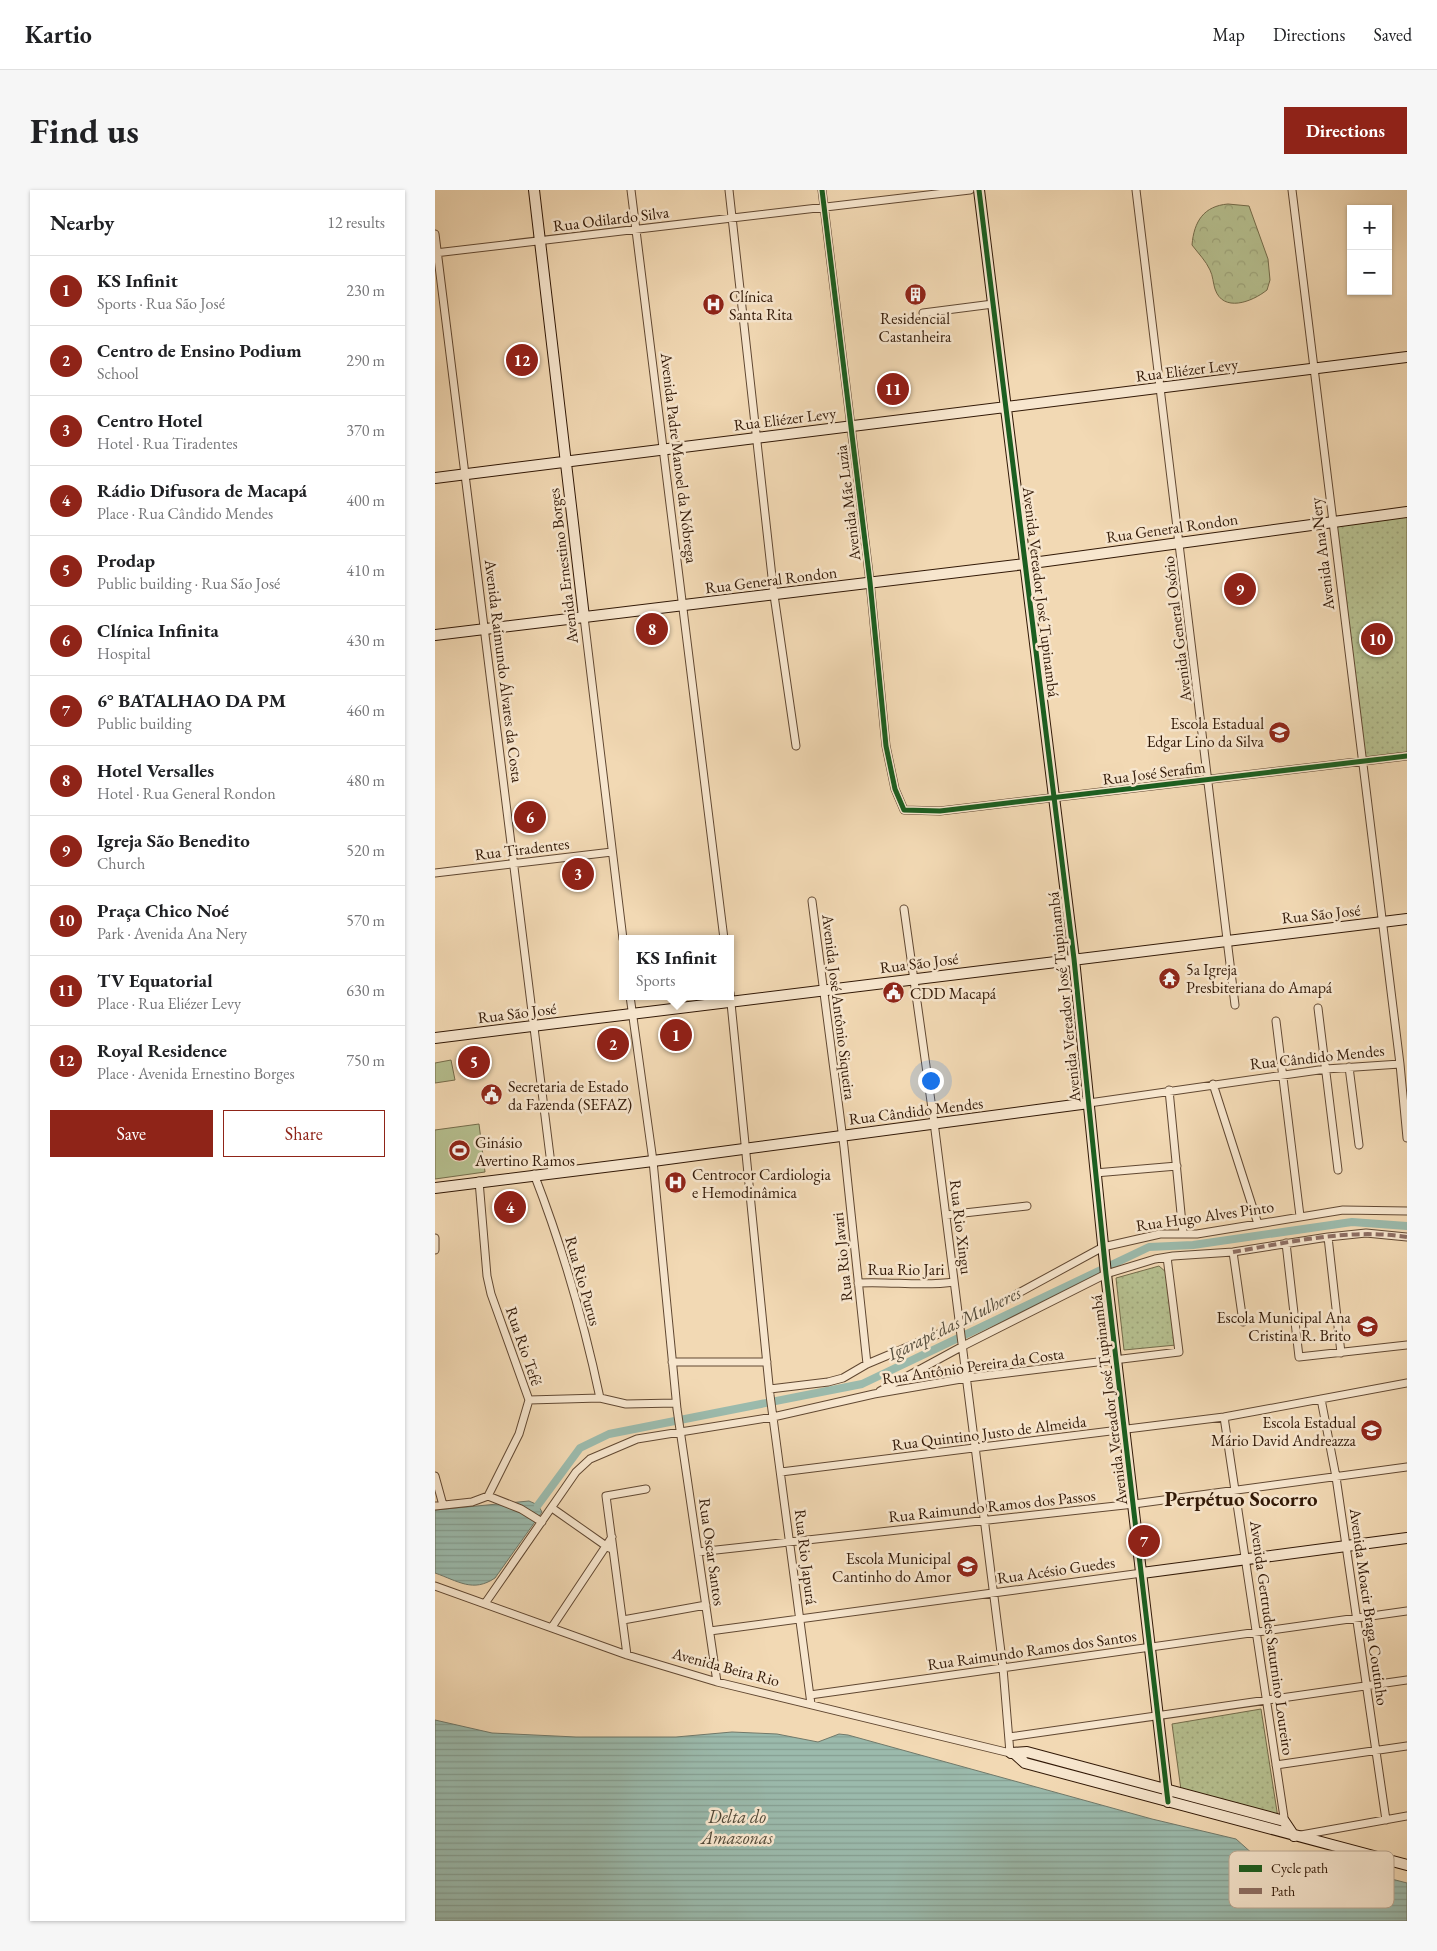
<!DOCTYPE html>
<html lang="en">
<head>
<meta charset="utf-8">
<style>
	:root { --surface:#fff; --page:#f6f6f6; --text:#202124; --muted:#757577; --line:#e0e0e0; --accent:#8f2418 }
	body { margin:0; font-family:"EB Garamond",serif; background:var(--page); color:var(--text) }
	.controls { position:absolute; right:15px; top:15px; display:grid; overflow:hidden; border-radius:0px; box-shadow:0 1px 4px #0004 }
	.controls button { width:45px; height:45px; display:grid; place-items:center; padding:0; border:0; border-bottom:1px solid var(--line); background:var(--surface); color:var(--text); font:25px sans-serif }
	.you { position:absolute; left:495px; top:890px; width:18px; height:18px; margin:-12px; border:4px solid #fff; border-radius:50%; background:#1a73e8; box-shadow:0 0 0 8px #1a73e833 }
	.badge { display:grid; place-items:center; width:32px; height:32px; border-radius:50%; background:var(--accent); color:#fff; font-size:16px; font-weight:700 }
	.pin { position:absolute; translate:-50% -50%; border:2px solid #fff; box-shadow:0 1px 5px #0006 }
	.popup { position:absolute; left:184px; top:745px; width:115px; height:65px; box-sizing:border-box; display:grid; place-content:center; border-radius:0px; background:var(--surface); filter:drop-shadow(0 1px 4px #0005); font-size:16px; white-space:nowrap; color:var(--muted) }
	.popup b { font-size:19px; color:var(--text) }
	.popup::after { content:''; position:absolute; left:50%; top:100%; margin-left:-10px; border:10px solid transparent; border-top-color:var(--surface) }
	.list { margin:0; padding:0; list-style:none }
	h2 { display:flex; justify-content:space-between; align-items:center; height:65px; margin:0; padding:0 20px; font-size:21px }
	h2 small { font-size:16px; font-weight:400; color:var(--muted) }
	.list li { display:grid; grid-template-columns:32px 1fr auto; gap:15px; align-items:center; box-sizing:border-box; height:70px; padding:0 20px; border-top:1px solid var(--line) }
	.list b { display:block; font-size:19px; white-space:nowrap }
	.list p { margin:0; font-size:16px; white-space:nowrap; color:var(--muted) }
	.list em { font-size:16px; font-style:normal; color:var(--muted) }
	.actions { display:flex; gap:10px; padding:15px 20px }
	.actions a { flex:1; padding:11px 0; border:1px solid var(--accent); border-radius:0px; text-align:center; font-size:18px; color:var(--accent) }
	.actions .main { background:var(--accent); color:#fff }
	.map { position:relative; flex:none; width:972px; height:1731px; overflow:hidden; border-radius:0px }
	header { display:flex; align-items:center; gap:30px; box-sizing:border-box; height:70px; padding:0 25px; background:var(--surface); border-bottom:1px solid var(--line) }
	header strong { font-size:24px }
	nav { display:flex; gap:28px; margin-inline-start:auto; font-size:18px }
	.intro { display:flex; align-items:center; justify-content:space-between; box-sizing:border-box; height:120px; padding:0 30px }
	h1 { margin:0; font-size:35px }
	.button { padding:12px 22px; border-radius:0px; background:var(--accent); color:#fff; font-size:18px; font-weight:700 }
	main { display:flex; gap:30px; padding:0 30px }
	aside { flex:1; background:var(--surface); border-radius:0px; box-shadow:0 1px 4px #0004 }
	.map>svg:first-child { display:block }
	.grass { fill:#b6c090; stroke:#746c4b }
	.forest { fill:url(#forest-crowns); stroke:#746c4b }
	.park { fill:url(#park-dots); stroke:#746c4b }
	.water { fill:url(#water-rules); stroke:#71796a }
	.lines { fill:none; stroke-linecap:round; stroke-linejoin:round }
	.canal { stroke:#9bbaac; stroke-width:8 }
	.street-casing { stroke:#614832; stroke-width:9 }
	.secondary-casing { stroke:#311806; stroke-width:12 }
	.street { stroke:#f7e6ce; stroke-width:7 }
	.secondary { stroke:#f7e6ce; stroke-width:10 }
	.quiet { stroke:#8d6e63; stroke-width:4; stroke-dasharray:8 4; stroke-linecap:butt }
	.cycleway-casing { stroke:#f7e6ce; stroke-width:8 }
	.cycleway { stroke:#1b5e20; stroke-width:5 }
	.labels { text-anchor:middle; dominant-baseline:central; stroke-width:5; stroke-linejoin:round; paint-order:stroke }
	.street-label { font-size:16px; fill:#311806; stroke:#f7e6ce }
	.poi-label { font-size:16px; fill:#311806; stroke:#f7e6ce; text-anchor:start }
	.water-label { font-size:18px; font-style:italic; fill:#514938; stroke:#f7e6ce }
	.district-label { font-size:21px; font-weight:bold; fill:#311806; stroke:#f7e6ce }
	.key { fill:#f7e6ce; stroke:#bca892; stroke-width:1 }
	.key-label { font-size:14px; fill:#311806 }
</style>
</head>
<body>
<header>
<strong>Kartio</strong>
<nav><a>Map</a><a>Directions</a><a>Saved</a></nav>
</header>
<div class="intro"><h1>Find us</h1><a class="button">Directions</a></div>
<main>
<aside>
<h2>Nearby<small>12 results</small></h2>
<ul class="list">
<li><span class="badge">1</span><div><b>KS Infinit</b><p>Sports · Rua São José</p></div><em>230 m</em></li>
<li><span class="badge">2</span><div><b>Centro de Ensino Podium</b><p>School</p></div><em>290 m</em></li>
<li><span class="badge">3</span><div><b>Centro Hotel</b><p>Hotel · Rua Tiradentes</p></div><em>370 m</em></li>
<li><span class="badge">4</span><div><b>Rádio Difusora de Macapá</b><p>Place · Rua Cândido Mendes</p></div><em>400 m</em></li>
<li><span class="badge">5</span><div><b>Prodap</b><p>Public building · Rua São José</p></div><em>410 m</em></li>
<li><span class="badge">6</span><div><b>Clínica Infinita</b><p>Hospital</p></div><em>430 m</em></li>
<li><span class="badge">7</span><div><b>6° BATALHAO DA PM</b><p>Public building</p></div><em>460 m</em></li>
<li><span class="badge">8</span><div><b>Hotel Versalles</b><p>Hotel · Rua General Rondon</p></div><em>480 m</em></li>
<li><span class="badge">9</span><div><b>Igreja São Benedito</b><p>Church</p></div><em>520 m</em></li>
<li><span class="badge">10</span><div><b>Praça Chico Noé</b><p>Park · Avenida Ana Nery</p></div><em>570 m</em></li>
<li><span class="badge">11</span><div><b>TV Equatorial</b><p>Place · Rua Eliézer Levy</p></div><em>630 m</em></li>
<li><span class="badge">12</span><div><b>Royal Residence</b><p>Place · Avenida Ernestino Borges</p></div><em>750 m</em></li>
</ul>
<div class="actions"><a class="main">Save</a><a>Share</a></div>
</aside>
<div class="map">
<svg width="972" height="1731" viewBox="0 0 972 1731">
	<defs>
		<pattern id="forest-crowns" width="20" height="18" patternUnits="userSpaceOnUse" patternTransform="scale(1.25)"><rect width="20" height="18" fill="#b6c090"/><path d="M2 6a3 3 0 1 1 6 0M12 15a3 3 0 1 1 6 0" fill="none" stroke="#9da47b"/></pattern>
		<pattern id="park-dots" width="8" height="8" patternUnits="userSpaceOnUse" patternTransform="scale(1.25)"><rect width="8" height="8" fill="#b6c090"/><path d="M2 2h.1M6 6h.1" fill="none" stroke="#9da47b" stroke-width="1.8" stroke-linecap="round"/></pattern>
		<pattern id="water-rules" width="6" height="5" patternUnits="userSpaceOnUse" patternTransform="scale(1.25)"><rect width="6" height="5" fill="#9bbaac"/><path d="M0 2.5h6" fill="none" stroke="#869f92"/></pattern>
	</defs>
	<rect width="100%" height="100%" fill="#f2d9b4"/>
	<filter id="stains"><feTurbulence type="fractalNoise" baseFrequency=".004" numOctaves="4"/><feColorMatrix values="0 0 0 0 .2 0 0 0 0 .09 0 0 0 0 .02 0 0 0 .5 -.17"/></filter>
	<radialGradient id="worn" r=".72"><stop offset=".6" stop-color="#630" stop-opacity="0"/><stop offset="1" stop-color="#630" stop-opacity=".3"/></radialGradient>
	<path class="grass" d="M16,870L20,890L0,893V873Z
		M44,934L50,982L0,989V940Z"/>
	<path class="forest" d="M793,14L814,16L833,69L835,90L832,100C817,112 788,123 780,99C778,93 778,86 775,80C771,71 763,63 757,55C759,31 769,16 793,14Z"/>
	<path class="park" d="M972,325V567L927,572L897,331Z
		M724,1076L732,1083L741,1155L689,1160L681,1088Z
		M826,1519L843,1628L746,1600L737,1534Z"/>
	<path class="water" d="M94,1311L103,1315L107,1322L60,1388C38,1403 23,1391 0,1383V1320Z
		M0,1530L57,1543L141,1547H241L297,1542L342,1544L383,1552L404,1544L413,1545L717,1629L801,1649L828,1673L834,1674L868,1666L972,1693V1731H0Z"/>
	<g class="lines">
		<path class="canal" d="M103,1315L145,1258L174,1244L427,1194L714,1057L758,1055L917,1032L972,1036"/>
		<defs>
			<path id="street" d="M196,0L289,749
				M294,0L339,405L361,556
				M387,0L435,392L451,556L460,599L469,620L505,621L972,566
				M701,0L800,815
				M857,0L965,874L972,948
				M0,44L117,982
				M0,63L535,0
				M488,123L558,114
				M149,427L188,749
				M0,683L177,662
				M377,711L409,957L432,1174
				M295,803L335,1205L376,1514
				M195,806L218,971L242,1219L282,1492
				M883,818L903,980
				M841,831L865,1026
				M914,877L924,955
				M778,894L823,1034
				M734,900L748,1044
				M654,913L891,879L965,874
				M660,983L742,976
				M99,984C127,1056 149,1132 165,1208
				M511,1025L592,1016
				M893,1047L906,1163
				M0,1048V1060
				M851,1053L864,1167L972,1155
				M798,1062L808,1132
				M423,1093C456,1091 487,1097 519,1092
				M237,1172H332
				M335,1199L393,1192L408,1188L432,1174L525,1135L668,1057L725,1044H762L908,1020L972,1021
				M445,1201L528,1156L671,1084L720,1069L738,1066L798,1062L893,1047L931,1043L972,1047
				M886,1209L901,1287L951,1630
				M94,1210L165,1208L191,1214L241,1213
				M789,1227L850,1634
				M346,1282L789,1227L972,1193
				M0,1286L8,1315
				M53,1306L86,1319L107,1332
				M0,1316L37,1312L53,1306L84,1244L94,1210L56,1104L52,1086L44,991
				M117,1318L174,1358
				M263,1362L699,1314L972,1277
				M0,1396L192,1465L282,1492L575,1563L568,1478L500,940L469,719
				M51,1412L141,1282L155,1269L202,1249L338,1227L439,1204L532,1188L744,1162L732,1067
				M188,1430L271,1415
				M117,1437L177,1347
				M275,1441L707,1383
				M192,1465L171,1306L211,1299
				M375,1505L972,1421
				M574,1547L972,1490
				M841,1575L972,1556
				M866,1645L972,1626"/>
			<path id="secondary" d="M99,0L149,427
				M544,0L639,769L671,1084L733,1612
				M0,288L972,167
				M0,445L590,374L972,322
				M0,848L972,729
				M0,998L218,971L654,913
				M707,1383L972,1348
				M576,1563L592,1562L849,1631L859,1646
				M580,1564L590,1573L972,1675"/>
		</defs>
		<use href="#street" class="street-casing"/>
		<use href="#secondary" class="secondary-casing"/>
		<use href="#street" class="street"/>
		<use href="#secondary" class="secondary"/>
		<path class="quiet" d="M798,1062C856,1052 914,1038 972,1047"/>
		<defs>
			<path id="cycleway" d="M387,0L435,392L451,556L460,599L469,620L505,621L972,566
				M544,0L639,769L671,1084L733,1612"/>
		</defs>
		<use href="#cycleway" class="cycleway-casing"/>
		<use href="#cycleway" class="cycleway"/>
	</g>
	<defs>
		<symbol id="building-disc" viewBox="-11 -11 22 22"><circle r="9.5" fill="#8f2418" stroke="#f7e6ce"/><path d="M-4-6H4V6H1V3H-1V6H-4ZM-2.5-4.3h1.7v1.8h-1.7ZM.8-4.3h1.7v1.8H.8ZM-2.5-1h1.7V.8h-1.7ZM.8-1h1.7V.8H.8Z" fill="#fff"/></symbol>
		<symbol id="hospital-disc" viewBox="-11 -11 22 22"><circle r="9.5" fill="#8f2418" stroke="#f7e6ce"/><path d="M-5-5h3v3.5h4V-5h3V5h-3V1.5h-4V5h-3Z" fill="#fff"/></symbol>
		<symbol id="school-disc" viewBox="-11 -11 22 22"><circle r="9.5" fill="#8f2418" stroke="#f7e6ce"/><path d="M0-5L7-2L0 1L-7-2ZM-4 1L0 2.5L4 1V4Q0 6-4 4Z" fill="#fff"/></symbol>
		<symbol id="temple-disc" viewBox="-11 -11 22 22"><circle r="9.5" fill="#8f2418" stroke="#f7e6ce"/><path d="M0-6L5-2H3V0L6.5 2.5H4V6H1.5V3h-3V6H-4V2.5H-6.5L-3 0V-2H-5Z" fill="#fff"/></symbol>
		<symbol id="civic-disc" viewBox="-11 -11 22 22"><circle r="9.5" fill="#8f2418" stroke="#f7e6ce"/><path d="M-.6-6.5H3V-4.5H.6V-3L4-1V1h2V6H-6V1h2V-1L-.6-3ZM-1.2 2.5V6h2.4V2.5Z" fill="#fff"/></symbol>
		<symbol id="stadium-disc" viewBox="-11 -11 22 22"><circle r="9.5" fill="#8f2418" stroke="#f7e6ce"/><path d="M0-5a6.5 5 0 1 0 0 10a6.5 5 0 1 0 0-10ZM-3.5-1.8h7v3.6h-7Z" fill="#fff"/></symbol>
	</defs>
	<g fill-rule="evenodd">
		<use href="#building-disc" x="468" y="92" width="25" height="25"/>
		<use href="#hospital-disc" x="266" y="102" width="25" height="25"/>
		<use href="#school-disc" x="832" y="530" width="25" height="25"/>
		<use href="#temple-disc" x="722" y="776" width="25" height="25"/>
		<use href="#civic-disc" x="446" y="790" width="25" height="25"/>
		<use href="#civic-disc" x="44" y="892" width="25" height="25"/>
		<use href="#stadium-disc" x="12" y="948" width="25" height="25"/>
		<use href="#hospital-disc" x="228" y="980" width="25" height="25"/>
		<use href="#school-disc" x="920" y="1124" width="25" height="25"/>
		<use href="#school-disc" x="924" y="1228" width="25" height="25"/>
		<use href="#school-disc" x="520" y="1364" width="25" height="25"/>
	</g>
	<g class="labels">
		<g class="street-label">
			<text transform="translate(176 29) rotate(-7)">Rua Odilardo Silva</text>
			<text transform="translate(752 180) rotate(-7)">Rua Eliézer Levy</text>
			<text transform="translate(350 229) rotate(-7)">Rua Eliézer Levy</text>
			<text transform="translate(244 268) rotate(83)">Avenida Padre Manoel da Nóbrega</text>
			<text transform="translate(413 313) rotate(-97)">Avenida Mãe Luzia</text>
			<text transform="translate(737 338) rotate(-8)">Rua General Rondon</text>
			<text transform="translate(887 364) rotate(-97)">Avenida Ana Nery</text>
			<text transform="translate(128 376) rotate(-97)">Avenida Ernestino Borges</text>
			<text transform="translate(336 390) rotate(-7)">Rua General Rondon</text>
			<text transform="translate(606 402) rotate(83)">Avenida Vereador José Tupinambá</text>
			<text transform="translate(742 439) rotate(-97)">Avenida General Osório</text>
			<text transform="translate(69 481) rotate(83)">Avenida Raimundo Álvares da Costa</text>
			<text transform="translate(719 583) rotate(-7)">Rua José Serafim</text>
			<text transform="translate(87 659) rotate(-7)">Rua Tiradentes</text>
			<text transform="translate(886 724) rotate(-6)">Rua São José</text>
			<text transform="translate(484 773) rotate(-7)">Rua São José</text>
			<text transform="translate(629 807) rotate(-96)">Avenida Vereador José Tupinambá</text>
			<text transform="translate(404 817) rotate(83)">Avenida José Antônio Siqueira</text>
			<text transform="translate(82 823) rotate(-7)">Rua São José</text>
			<text transform="translate(882 867) rotate(-6)">Rua Cândido Mendes</text>
			<text transform="translate(481 921) rotate(-7)">Rua Cândido Mendes</text>
			<text transform="translate(770 1026) rotate(-8)">Rua Hugo Alves Pinto</text>
			<text transform="translate(526 1037) rotate(83)">Rua Rio Xingu</text>
			<text transform="translate(407 1067) rotate(-96)">Rua Rio Javari</text>
			<text x="471" y="1079">Rua Rio Jari</text>
			<text transform="translate(148 1091) rotate(74)">Rua Rio Purus</text>
			<text transform="translate(89 1156) rotate(71)">Rua Rio Tefé</text>
			<text transform="translate(538 1176) rotate(-8)">Rua Antônio Pereira da Costa</text>
			<text transform="translate(674 1210) rotate(-97)">Avenida Vereador José Tupinambá</text>
			<text transform="translate(554 1243) rotate(-7)">Rua Quintino Justo de Almeida</text>
			<text transform="translate(557 1316) rotate(-6)">Rua Raimundo Ramos dos Passos</text>
			<text transform="translate(277 1362) rotate(82)">Rua Oscar Santos</text>
			<text transform="translate(371 1367) rotate(83)">Rua Rio Japurá</text>
			<text transform="translate(621 1380) rotate(-8)">Rua Acésio Guedes</text>
			<text transform="translate(934 1417) rotate(82)">Avenida Moacir Braga Coutinho</text>
			<text transform="translate(837 1448) rotate(82)">Avenida Gertrudes Saturnino Loureiro</text>
			<text transform="translate(597 1460) rotate(-8)">Rua Raimundo Ramos dos Santos</text>
			<text transform="translate(291 1477) rotate(15)">Avenida Beira Rio</text>
		</g>
		<g class="poi-label">
			<text x="294" y="106">Clínica<tspan x="294" dy="18">Santa Rita</tspan></text>
			<text x="480" y="128" text-anchor="middle">Residencial<tspan x="480" dy="18">Castanheira</tspan></text>
			<text x="829" y="533" text-anchor="end">Escola Estadual<tspan x="829" dy="18">Edgar Lino da Silva</tspan></text>
			<text x="751" y="779">5a Igreja<tspan x="751" dy="18">Presbiteriana do Amapá</tspan></text>
			<text x="475" y="803">CDD Macapá</text>
			<text x="73" y="896">Secretaria de Estado<tspan x="73" dy="18">da Fazenda (SEFAZ)</tspan></text>
			<text x="40" y="952">Ginásio<tspan x="40" dy="18">Avertino Ramos</tspan></text>
			<text x="257" y="984">Centrocor Cardiologia<tspan x="257" dy="18">e Hemodinâmica</tspan></text>
			<text x="916" y="1127" text-anchor="end">Escola Municipal Ana<tspan x="916" dy="18">Cristina R. Brito</tspan></text>
			<text x="921" y="1232" text-anchor="end">Escola Estadual<tspan x="921" dy="18">Mário David Andreazza</tspan></text>
			<text x="516" y="1368" text-anchor="end">Escola Municipal<tspan x="516" dy="18">Cantinho do Amor</tspan></text>
		</g>
		<g class="water-label">
			<text transform="translate(519 1133) rotate(-26)">Igarapé das Mulheres</text>
			<text x="302" y="1626">Delta do<tspan x="302" dy="21">Amazonas</tspan></text>
		</g>
		<g class="district-label">
			<text x="806" y="1308">Perpétuo Socorro</text>
		</g>
	</g>
	<rect x="794" y="1661" width="165" height="57" rx="8" class="key"/>
	<rect x="804" y="1675" width="23" height="7" fill="#1b5e20"/>
	<rect x="804" y="1698" width="23" height="6" fill="#8d6e63"/>
	<g class="key-label">
		<text x="836" y="1683">Cycle path</text>
		<text x="836" y="1706">Path</text>
	</g>
	<rect width="100%" height="100%" filter="url(#stains)"/>
	<rect width="100%" height="100%" fill="url(#worn)"/>
</svg>
<div class="controls">
<button>+</button>
<button>−</button>
</div>
<div class="you"></div>
<div class="pin badge" style="left:241px;top:845px">1</div>
<div class="popup"><b>KS Infinit</b>Sports</div>
<div class="pin badge" style="left:178px;top:854px">2</div>
<div class="pin badge" style="left:143px;top:684px">3</div>
<div class="pin badge" style="left:75px;top:1017px">4</div>
<div class="pin badge" style="left:39px;top:872px">5</div>
<div class="pin badge" style="left:95px;top:627px">6</div>
<div class="pin badge" style="left:709px;top:1351px">7</div>
<div class="pin badge" style="left:217px;top:439px">8</div>
<div class="pin badge" style="left:805px;top:399px">9</div>
<div class="pin badge" style="left:942px;top:449px">10</div>
<div class="pin badge" style="left:458px;top:199px">11</div>
<div class="pin badge" style="left:87px;top:170px">12</div>
</div>
</main>
</body>
</html>
